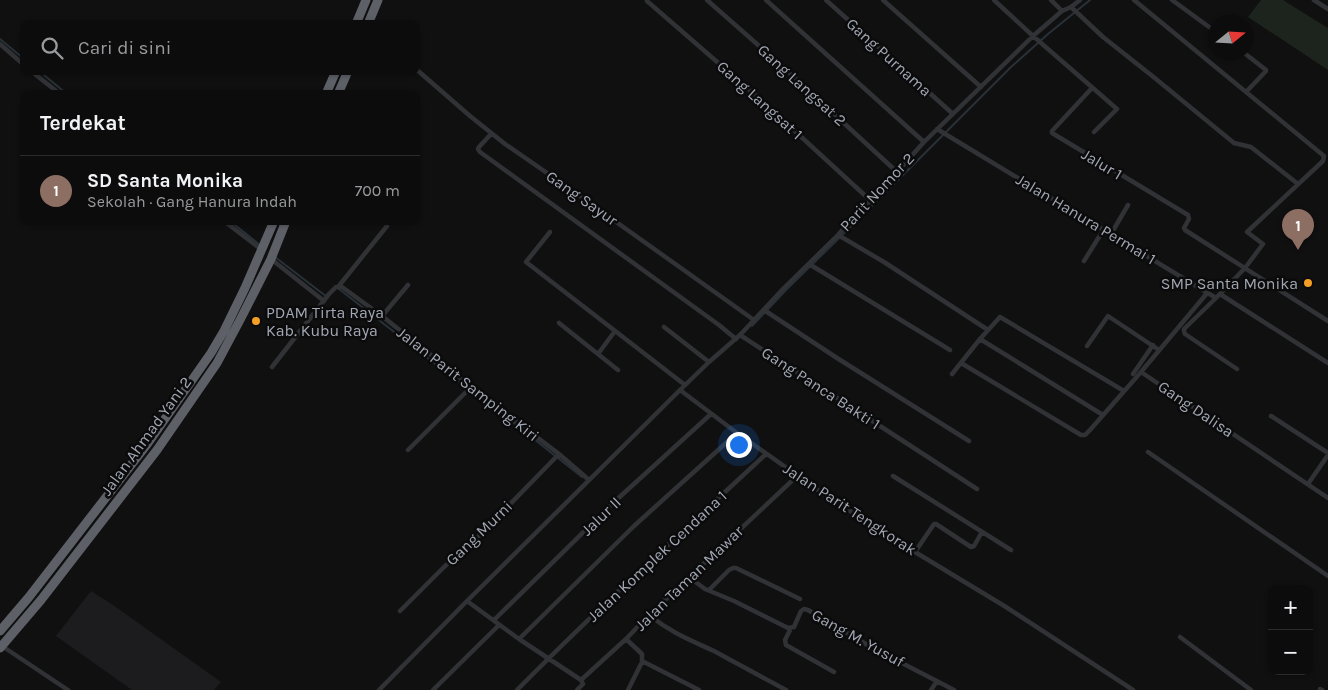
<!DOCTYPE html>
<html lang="id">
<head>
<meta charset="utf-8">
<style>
	:root { --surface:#0c0c0d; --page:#1a1a1b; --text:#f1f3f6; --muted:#9a9b9d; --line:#2c2c2e; --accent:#0b8043 }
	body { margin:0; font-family:Karla,sans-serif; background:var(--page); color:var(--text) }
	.controls { position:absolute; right:15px; bottom:15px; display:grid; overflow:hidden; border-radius:10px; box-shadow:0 1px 4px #0004 }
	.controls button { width:45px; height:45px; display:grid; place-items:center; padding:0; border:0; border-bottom:1px solid var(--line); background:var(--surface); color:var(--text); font:25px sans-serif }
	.compass { position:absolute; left:1208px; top:15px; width:45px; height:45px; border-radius:50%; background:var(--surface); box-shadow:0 1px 4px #0004; rotate:72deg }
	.you { position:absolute; left:738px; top:444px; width:18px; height:18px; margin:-12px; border:4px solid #fff; border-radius:50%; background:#1a73e8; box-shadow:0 0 0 8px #1a73e833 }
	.badge { display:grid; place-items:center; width:32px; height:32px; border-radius:50%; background:var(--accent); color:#fff; font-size:16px; font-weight:700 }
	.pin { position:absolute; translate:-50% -41px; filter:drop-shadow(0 1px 2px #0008) }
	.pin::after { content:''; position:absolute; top:26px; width:18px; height:15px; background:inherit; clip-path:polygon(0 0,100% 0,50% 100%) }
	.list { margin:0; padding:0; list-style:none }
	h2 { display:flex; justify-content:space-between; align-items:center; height:65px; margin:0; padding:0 20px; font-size:21px }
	h2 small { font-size:16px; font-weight:400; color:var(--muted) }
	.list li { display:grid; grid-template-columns:32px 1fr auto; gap:15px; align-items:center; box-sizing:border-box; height:70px; padding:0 20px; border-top:1px solid var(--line) }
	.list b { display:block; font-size:19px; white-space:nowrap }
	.list p { margin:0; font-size:16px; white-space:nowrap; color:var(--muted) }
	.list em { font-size:16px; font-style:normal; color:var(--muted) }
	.icon { flex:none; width:28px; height:28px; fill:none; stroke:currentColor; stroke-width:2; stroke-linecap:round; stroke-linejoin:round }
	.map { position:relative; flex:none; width:1328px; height:690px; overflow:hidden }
	.search { position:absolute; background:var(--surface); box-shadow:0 1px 4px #0004; left:20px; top:20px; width:400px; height:55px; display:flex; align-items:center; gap:12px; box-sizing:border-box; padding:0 18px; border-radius:10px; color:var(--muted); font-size:19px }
	.panel { position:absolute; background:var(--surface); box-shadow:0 1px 4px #0004; left:20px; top:90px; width:400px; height:135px; border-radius:10px }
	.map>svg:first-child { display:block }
	.built { fill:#1c1c1e }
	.green { fill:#1c241d }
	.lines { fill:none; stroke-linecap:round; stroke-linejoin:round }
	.stream { stroke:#283137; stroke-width:2 }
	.street { stroke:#313236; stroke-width:4.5 }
	.highway { stroke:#5d6067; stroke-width:9 }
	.poi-dot { fill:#f59f24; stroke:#0b0b0c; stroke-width:2 }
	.labels { text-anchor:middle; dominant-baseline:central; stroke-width:5; stroke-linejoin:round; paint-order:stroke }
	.street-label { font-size:16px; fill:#a1a7b3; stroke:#0b0b0c }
	.poi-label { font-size:16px; fill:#a1a7b3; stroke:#0b0b0c; text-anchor:end }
</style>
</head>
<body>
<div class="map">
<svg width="1328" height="690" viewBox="0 0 1328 690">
	<rect width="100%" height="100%" fill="#101011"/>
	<path class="built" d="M91,591L113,605L221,682L214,690H132L56,636Z"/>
	<path class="green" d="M1261,0H1283L1328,28V70L1248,17Z"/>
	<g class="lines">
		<path class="stream" d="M0,39L24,59
			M39,71L67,94
			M230,221L260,245
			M275,257L327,297
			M339,289L452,377L505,416L582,477
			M752,326L787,289L876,202L1011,67L1048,34L1090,0"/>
		<path class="street" d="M707,0L783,67L897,172
			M766,0L924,142
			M826,0L953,114
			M883,0L981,87
			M994,0L1033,36L1117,109L1094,132
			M1051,0L1062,11
			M1134,0L1324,156L1323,161L1247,232L1263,244L1245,268L1216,298
			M1172,0L1216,32
			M1314,0L1328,9
			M647,1L761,100L871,201
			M1071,7L1103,37L1156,79L1234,143L1251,147L1298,184
			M0,44L24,65
			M1243,52L1266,70V71L1246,92
			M416,69L470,116L505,144L560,182L754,320
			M31,71L60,94
			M1092,88L1052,131V133L1188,215L1189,219L1184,228L1185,230L1328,321
			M937,129L1216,298L1184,329V331L1185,334L1237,369
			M491,134L479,147L478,149L480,152L719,325L736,339
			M224,221L262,250
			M550,232L526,262L685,385
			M1111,234L1128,205
			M838,235L884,262L988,330
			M271,259L324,301
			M1084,261L1104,229
			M809,264L950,350
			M338,287L387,226
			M1220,294L1328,363
			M764,310L837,358L969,441
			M382,316L408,285
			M559,323L618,370
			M664,327L709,362
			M740,335L977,489
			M980,339L1103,415
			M1087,346L1108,316L1159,350
			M598,354L615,331
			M961,363L1081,435H1085L1090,430L1141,372L1328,498
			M272,367L329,294L336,287H342L382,316L471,387L559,454L589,480
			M1141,372L1208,292
			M952,374L980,339L1000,317L1124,391
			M1133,374L1153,345
			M680,390L709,362L740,335L783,289L838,235L856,214L871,201L924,142L1033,36L1062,11L1071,7L1080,0
			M1271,416L1328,453
			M408,450L471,387
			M1148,452L1328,576
			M893,476L1011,550
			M1308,484L1328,455
			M915,552L934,524H936L971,547L974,546L982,532
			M689,577L705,589L734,601L788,628L794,627L801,611L804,609L808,610L871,647L954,690
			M709,590L729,570L733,568H736L800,599
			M400,611L444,567L476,539L559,454
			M649,615C670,632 690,640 714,651C738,664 762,677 786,690
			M494,620L613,503L711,414
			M791,628L785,640L786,645L834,672
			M1180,637L1251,690
			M519,639L634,526L737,433
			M626,639L642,654V662
			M2,646L68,690
			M581,680L626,639L649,615L797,476
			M1320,689L1322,690
			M379,690L467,601
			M433,690L499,625
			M517,690C597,609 682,532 766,454
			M577,690L583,684L581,680L519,639L467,601L680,390L737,433L825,495L915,552L1006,607L1133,690
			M628,690L641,664L644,662L699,690
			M931,690L937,681"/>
		<path class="highway" d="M356,24L366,0
			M368,24L378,0
			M326,94L336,71
			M338,94L348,71
			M0,631L29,597L148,443L211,353L224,331L245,288L274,221
			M0,648L41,600L157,450L217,363L240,320L271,259L286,221"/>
	</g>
	<g class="poi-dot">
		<circle cx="1308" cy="283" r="5"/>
		<circle cx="256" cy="321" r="5"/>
	</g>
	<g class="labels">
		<g class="street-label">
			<text transform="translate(889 57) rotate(42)">Gang Purnama</text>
			<text transform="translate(802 85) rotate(42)">Gang Langsat 2</text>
			<text transform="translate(760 100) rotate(42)">Gang Langsat 1</text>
			<text transform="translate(1102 164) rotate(31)">Jalur 1</text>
			<text transform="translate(877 192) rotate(-47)">Parit Nomor 2</text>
			<text transform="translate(582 198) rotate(35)">Gang Sayur</text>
			<text transform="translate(1086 219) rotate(31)">Jalan Hanura Permai 1</text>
			<text transform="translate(468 384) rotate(38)">Jalan Parit Samping Kiri</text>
			<text transform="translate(821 388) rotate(33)">Gang Panca Bakti 1</text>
			<text transform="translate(1196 409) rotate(34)">Gang Dalisa</text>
			<text transform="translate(146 436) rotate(-54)">Jalan Ahmad Yani 2</text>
			<text transform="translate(850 509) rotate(33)">Jalan Parit Tengkorak</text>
			<text transform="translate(601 516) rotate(-44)">Jalur II</text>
			<text transform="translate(479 533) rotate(-44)">Gang Murni</text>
			<text transform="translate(657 556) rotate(-43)">Jalan Komplek Cendana 1</text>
			<text transform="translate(689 578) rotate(-44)">Jalan Taman Mawar</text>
			<text transform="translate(858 638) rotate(29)">Gang M. Yusuf</text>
		</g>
		<g class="poi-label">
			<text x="1298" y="283">SMP Santa Monika</text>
			<text x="266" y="312" text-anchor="start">PDAM Tirta Raya<tspan x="266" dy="18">Kab. Kubu Raya</tspan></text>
		</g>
	</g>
</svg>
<div class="controls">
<button>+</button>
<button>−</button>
</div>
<svg class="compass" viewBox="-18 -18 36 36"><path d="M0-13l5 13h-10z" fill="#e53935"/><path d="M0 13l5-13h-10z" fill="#9a9b9d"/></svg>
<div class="you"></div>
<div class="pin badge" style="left:1298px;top:250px;background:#8d6e63">1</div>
<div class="search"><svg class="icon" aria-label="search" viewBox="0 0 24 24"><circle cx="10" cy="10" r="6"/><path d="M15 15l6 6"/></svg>Cari di sini</div>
<section class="panel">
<h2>Terdekat<small></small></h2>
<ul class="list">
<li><span class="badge" style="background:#8d6e63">1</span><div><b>SD Santa Monika</b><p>Sekolah · Gang Hanura Indah</p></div><em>700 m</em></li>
</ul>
</section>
</div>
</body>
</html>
